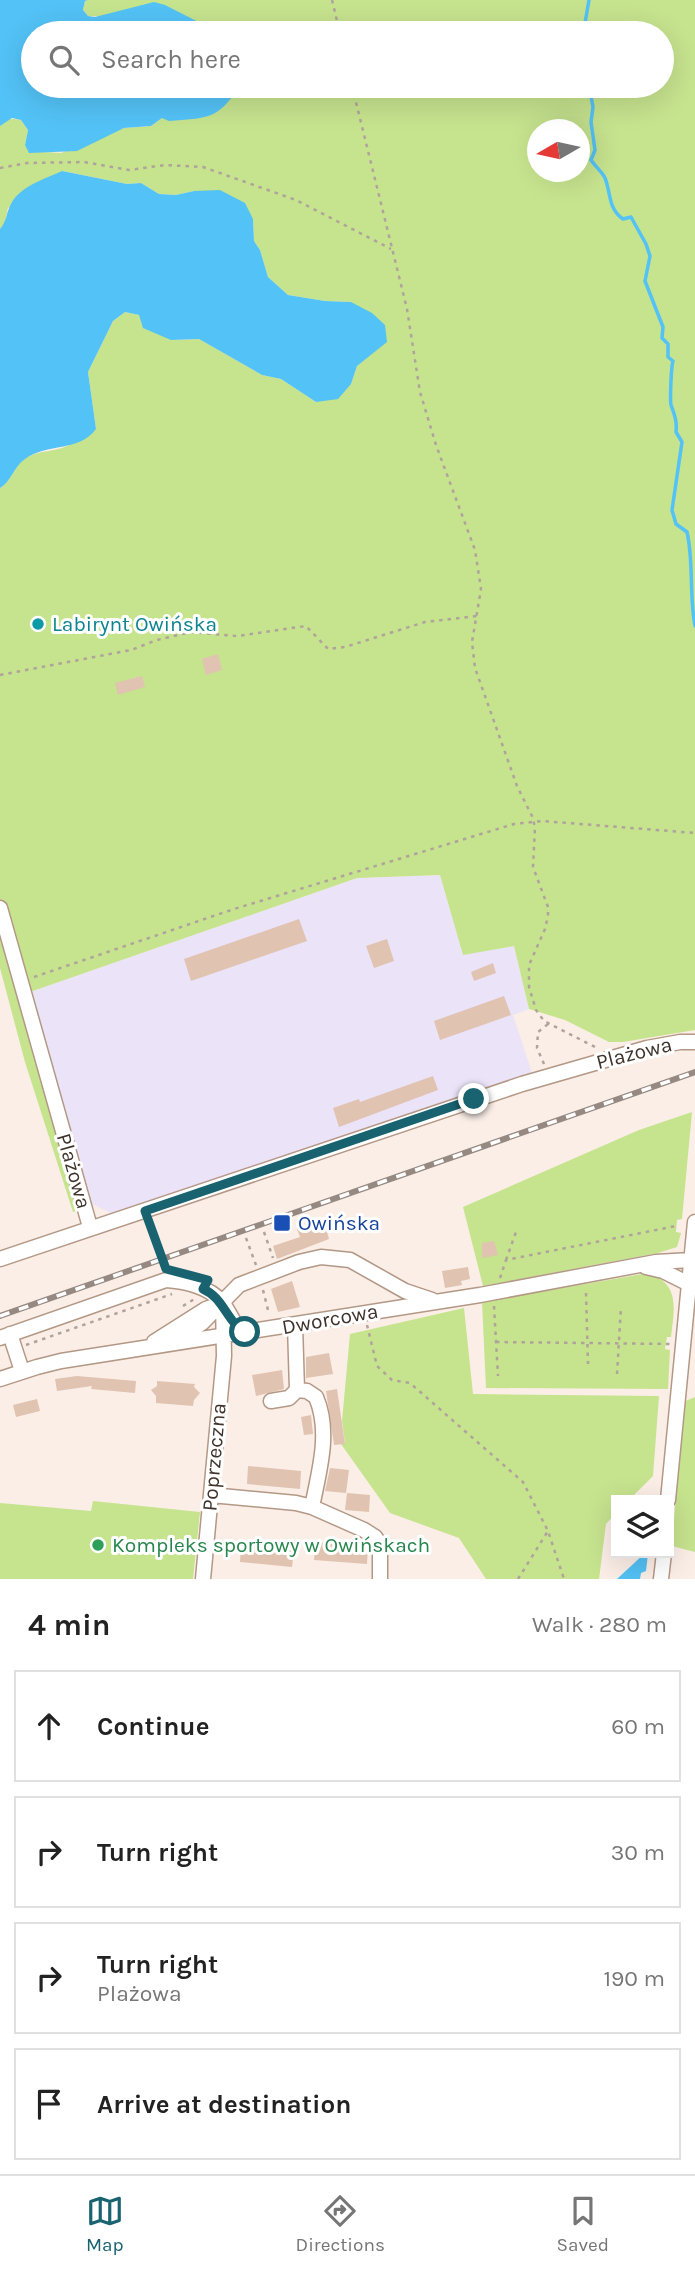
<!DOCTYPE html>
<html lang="en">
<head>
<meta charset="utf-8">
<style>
	:root { --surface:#fff; --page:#f6f6f6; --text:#222; --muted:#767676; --line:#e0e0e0; --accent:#18636f }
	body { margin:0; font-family:Karla,sans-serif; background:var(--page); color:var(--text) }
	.controls { position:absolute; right:21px; bottom:21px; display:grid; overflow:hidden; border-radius:0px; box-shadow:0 7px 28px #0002 }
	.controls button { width:63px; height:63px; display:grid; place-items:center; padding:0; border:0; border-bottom:2px solid var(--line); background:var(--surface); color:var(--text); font:35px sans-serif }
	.compass { position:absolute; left:527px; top:119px; width:63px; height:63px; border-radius:50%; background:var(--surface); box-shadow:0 7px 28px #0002; rotate:261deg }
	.stop { position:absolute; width:21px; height:21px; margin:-16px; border:5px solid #18636f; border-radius:50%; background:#fff }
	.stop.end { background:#18636f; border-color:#fff; box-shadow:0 2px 7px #0008 }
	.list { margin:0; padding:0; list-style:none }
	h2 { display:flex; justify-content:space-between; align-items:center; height:91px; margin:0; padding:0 28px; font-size:30px }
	h2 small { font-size:23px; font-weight:400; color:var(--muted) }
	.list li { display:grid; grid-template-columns:46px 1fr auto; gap:21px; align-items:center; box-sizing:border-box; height:112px; margin:0 14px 14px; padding:0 14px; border:2px solid var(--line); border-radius:0px }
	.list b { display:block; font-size:26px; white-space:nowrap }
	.list p { margin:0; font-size:23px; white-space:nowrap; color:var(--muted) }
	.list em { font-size:23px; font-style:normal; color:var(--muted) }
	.icon { flex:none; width:38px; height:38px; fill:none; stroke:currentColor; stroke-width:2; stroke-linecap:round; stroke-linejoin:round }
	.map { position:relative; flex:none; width:695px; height:1579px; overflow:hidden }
	.search { position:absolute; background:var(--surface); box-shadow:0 7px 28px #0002; left:21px; right:21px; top:21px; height:77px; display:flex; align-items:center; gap:18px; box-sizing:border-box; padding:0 24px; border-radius:38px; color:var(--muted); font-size:26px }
	.sheet { height:595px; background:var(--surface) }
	nav { display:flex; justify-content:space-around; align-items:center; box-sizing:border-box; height:98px; border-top:2px solid var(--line); background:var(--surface); font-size:19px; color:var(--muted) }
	nav a { display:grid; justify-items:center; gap:4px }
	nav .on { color:var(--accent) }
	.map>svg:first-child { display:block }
	.industrial { fill:#ebe3f8 }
	.green { fill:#c6e38e; fill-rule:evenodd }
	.water { fill:#53c2f6 }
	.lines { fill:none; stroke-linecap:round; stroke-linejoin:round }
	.stream { stroke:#53c2f6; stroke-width:3.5 }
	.building { fill:#e0c3b1 }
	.minor-casing { stroke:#b39886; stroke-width:17 }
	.path { stroke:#b0a39c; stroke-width:2.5; stroke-dasharray:3.5 5; stroke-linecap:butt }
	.minor { stroke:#fff; stroke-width:14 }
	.rail-casing { stroke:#958982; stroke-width:6 }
	.rail { stroke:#fff; stroke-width:3.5; stroke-dasharray:10; stroke-linecap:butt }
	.route { stroke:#18636f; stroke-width:9 }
	.culture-dot { fill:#0f9aa8; stroke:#fff; stroke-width:2.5 }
	.transit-dot { fill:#1a4fb4; stroke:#fff; stroke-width:2.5 }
	.leisure-dot { fill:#2e9e5b; stroke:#fff; stroke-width:2.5 }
	.labels { text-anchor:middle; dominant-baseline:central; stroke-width:6; stroke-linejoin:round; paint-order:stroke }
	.culture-label { font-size:21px; fill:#0d838f; stroke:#fff; text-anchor:start }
	.street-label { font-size:21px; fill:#3f332c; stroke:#fff }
	.transit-label { font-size:21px; fill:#164399; stroke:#fff; text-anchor:start }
	.leisure-label { font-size:21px; fill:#27864d; stroke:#fff; text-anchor:start }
</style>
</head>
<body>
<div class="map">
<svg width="695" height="1579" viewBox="0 0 695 1579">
	<rect width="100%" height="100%" fill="#fbeee7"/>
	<path class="industrial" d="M440,875L463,954L514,946L529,1009L513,1015L532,1073L117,1216L92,1204L30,992L357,878Z"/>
	<path class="green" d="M695,0V1030L623,1042H609L565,1020L529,1009L514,946L463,955L440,875L357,878L30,992L92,1204L73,1212L25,1062L0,968V488C11,482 14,467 24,459C36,451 49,452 62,448C73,444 85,435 96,429L88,372L113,321L125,312L139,315L171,340L199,339L262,375L281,379L316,402L351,384L357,366L367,357L351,302L325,301L288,295L268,277L260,250L254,241L253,219L194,191L176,195L159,194L141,183L127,184L62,171L8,208L5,223L0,229V126C5,118 13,118 21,120L28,130L25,145L46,152L61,153L124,128L151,126L162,118L238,89L239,86H662V33H277V31L262,27L229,33L214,30L190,19L88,16L83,10L85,1L88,0ZM538,130H580V172H538Z
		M692,1112L682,1219L677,1220L676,1232L681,1233L677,1247L658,1253L483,1286L463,1207L639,1130Z
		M648,1273C681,1284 674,1310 671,1337H667L665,1349L670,1350L668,1389L486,1388L482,1302Z
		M464,1308L473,1394L659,1396L653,1476L629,1500H616V1513L606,1524L599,1579H486L459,1538L390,1513L341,1444L345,1443L342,1421L350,1334Z
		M695,1397V1552L672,1546L683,1402Z
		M93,1501L200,1512L193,1579H0V1503L91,1511Z"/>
	<path class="water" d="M0,0H88L85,1L83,10L88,16L95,17L154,2L165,5L214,30L229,33L273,25L277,31L276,33H33V86H239C219,120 206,118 169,121L162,118L151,126L124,128L77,151L29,153L25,145L28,130L21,120L12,118L0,126Z
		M62,171L127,184L141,183L159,194L176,195L194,191L220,190L245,203L253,219L254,241L260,250L268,277L288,295L325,301L351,302L372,313L385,325L387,342L357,366L351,384L338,399L316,402L281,379L262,375L199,339L171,340L143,328L139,315L125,312L113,321L88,372L96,429C79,452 47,443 25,459C14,466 11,482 0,488V229C7,221 6,213 11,204C20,186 45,179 62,171Z
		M645,1553L648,1554L646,1571L641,1573L640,1579H617Z"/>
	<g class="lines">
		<path class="stream" d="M587,33L585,23L589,0
			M593,86L591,96L593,107L591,122L595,150L591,160C595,166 602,172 605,178C611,193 608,209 623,219L631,217L646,244L650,256L645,281L663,327L662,338L668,344V357L673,361C671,367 670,400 671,405C675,416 677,421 676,432L682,442L672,510L676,524L687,532C694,563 689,595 695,626"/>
	</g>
	<path class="building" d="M218,654L222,670L206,675L202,659Z
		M142,676L145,687L118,695L115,683Z
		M299,919L307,941L191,981L184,959Z
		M387,939L394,961L374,968L366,946Z
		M493,963L496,973L474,981L471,972Z
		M504,996L511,1015L440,1040L434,1021Z
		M433,1076L438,1090L339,1127L333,1108L359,1099L360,1102Z
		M310,1225L312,1232L326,1228L329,1239L277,1259L273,1246L300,1237L297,1229Z
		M494,1241L498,1255L482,1258V1243Z
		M468,1267L470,1279L461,1281L462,1285L445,1288L442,1271Z
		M292,1281L300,1307L278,1312L271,1289Z
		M329,1353L333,1374L306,1378V1357Z
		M282,1370L284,1389L256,1396L252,1375Z
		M77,1376L136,1381L135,1393L91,1389L92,1386L57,1391L55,1379Z
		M157,1381L195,1384L194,1387L200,1393L194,1400L193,1406L156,1403V1396L151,1390L157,1386Z
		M337,1389L345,1444L334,1445L326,1391Z
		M37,1399L40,1411L16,1417L13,1405Z
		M311,1415L313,1434L304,1435L301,1417Z
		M248,1466L301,1471L300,1489L247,1484Z
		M330,1468L349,1470L346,1493L325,1491Z
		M347,1493L370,1495L369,1512L345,1510Z
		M316,1542L368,1547L367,1564L314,1560Z
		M241,1544L294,1549L292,1567L240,1562Z"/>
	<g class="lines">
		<defs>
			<path id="minor" d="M0,908L90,1227
				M0,1259L522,1084L647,1048L680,1042H695
				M646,1267L663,1271L689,1284
				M295,1325L297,1390L307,1391L316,1397C331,1432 319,1471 312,1507
				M10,1334L22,1371
				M0,1338L166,1280C185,1281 209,1287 222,1302C231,1314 232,1324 245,1332
				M180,1338L202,1323L239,1285L299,1262L321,1257L350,1260L405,1291L432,1300
				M154,1342L206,1309L215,1306
				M0,1379L37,1367L61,1361L480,1295L656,1262L691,1260
				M271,1401L289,1398L297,1390
				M211,1495L296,1503L312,1507L364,1530L375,1537L380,1544V1579
				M668,1500L695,1222
				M203,1579L224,1356L223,1303
				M661,1579L664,1553"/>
		</defs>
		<use href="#minor" class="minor-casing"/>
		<path class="path" d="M332,0L340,33
			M352,86L407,309L420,392L436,445L475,550L481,589L472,642L475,668L517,786L532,816L535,827L533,867L548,907V916L545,929L529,965V987L536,1010L544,1021L597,1048
			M0,168L27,163L84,162L129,170L165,165L203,167L296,200L391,249
			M0,675L131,650L157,640L191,632L237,636L306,626L328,649L345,647L425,622L477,616
			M34,977L234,909L514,824L542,821L695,833
			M544,1064L537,1048L538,1032L548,1024
			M148,1221L165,1267
			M264,1232L273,1258
			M246,1238L256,1265
			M506,1260L517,1229
			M500,1278L506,1260L676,1226
			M263,1290L269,1314
			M586,1293L588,1364
			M183,1306L196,1298
			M494,1306L498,1376
			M367,1325L377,1366L392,1380L410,1383L523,1482L548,1531L564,1579
			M496,1342L672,1344
			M26,1345L172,1294
			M617,1374L621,1307
			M518,1579L548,1531"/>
		<use href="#minor" class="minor"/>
		<defs>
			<path id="rail" d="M0,1316L695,1072"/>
		</defs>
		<use href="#rail" class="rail-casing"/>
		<use href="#rail" class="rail"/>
	</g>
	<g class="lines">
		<path class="route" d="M245,1332C226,1321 224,1298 203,1289L208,1280L166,1269L145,1211L474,1099"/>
	</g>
	<circle class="culture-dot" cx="38" cy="624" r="7"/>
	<rect class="transit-dot" x="273" y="1214" width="18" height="18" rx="3.5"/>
	<circle class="leisure-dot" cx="98" cy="1545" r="7"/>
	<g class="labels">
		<g class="culture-label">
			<text x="52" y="624">Labirynt Owińska</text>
		</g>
		<g class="street-label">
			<text transform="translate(634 1053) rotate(-14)">Plażowa</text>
			<text transform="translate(74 1171) rotate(74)">Plażowa</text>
			<text transform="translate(330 1319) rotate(-10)">Dworcowa</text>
			<text transform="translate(214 1457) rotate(-85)">Poprzeczna</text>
		</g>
		<g class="transit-label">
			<text x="298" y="1223">Owińska</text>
		</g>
		<g class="leisure-label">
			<text x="112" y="1545">Kompleks sportowy w Owińskach</text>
		</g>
	</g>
</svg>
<div class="controls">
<button><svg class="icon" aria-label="layers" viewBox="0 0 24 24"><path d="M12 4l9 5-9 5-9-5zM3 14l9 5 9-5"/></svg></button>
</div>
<svg class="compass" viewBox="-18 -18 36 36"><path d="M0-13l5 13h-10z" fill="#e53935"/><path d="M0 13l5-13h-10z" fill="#767676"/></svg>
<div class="stop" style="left:245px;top:1332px"></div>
<div class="stop end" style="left:474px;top:1099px"></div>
<div class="search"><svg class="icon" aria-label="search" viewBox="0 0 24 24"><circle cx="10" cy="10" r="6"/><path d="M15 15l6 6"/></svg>Search here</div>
</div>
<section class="sheet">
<h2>4 min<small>Walk · 280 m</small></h2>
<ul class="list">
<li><svg class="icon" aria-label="ahead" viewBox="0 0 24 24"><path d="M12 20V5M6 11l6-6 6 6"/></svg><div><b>Continue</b></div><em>60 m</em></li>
<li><svg class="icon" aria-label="right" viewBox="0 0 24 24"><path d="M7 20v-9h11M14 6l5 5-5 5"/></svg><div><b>Turn right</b></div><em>30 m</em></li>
<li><svg class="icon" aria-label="right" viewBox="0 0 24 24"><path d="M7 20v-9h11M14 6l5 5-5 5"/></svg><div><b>Turn right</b><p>Plażowa</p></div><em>190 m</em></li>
<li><svg class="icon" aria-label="arrive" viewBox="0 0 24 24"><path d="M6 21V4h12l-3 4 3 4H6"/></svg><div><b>Arrive at destination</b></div></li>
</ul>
</section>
<nav>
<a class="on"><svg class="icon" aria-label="map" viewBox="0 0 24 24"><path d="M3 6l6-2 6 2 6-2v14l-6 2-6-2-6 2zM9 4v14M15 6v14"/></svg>Map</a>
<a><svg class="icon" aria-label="directions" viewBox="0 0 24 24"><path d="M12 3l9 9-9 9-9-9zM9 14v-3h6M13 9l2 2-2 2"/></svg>Directions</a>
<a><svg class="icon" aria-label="saved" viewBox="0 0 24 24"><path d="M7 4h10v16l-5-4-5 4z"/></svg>Saved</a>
</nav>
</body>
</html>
